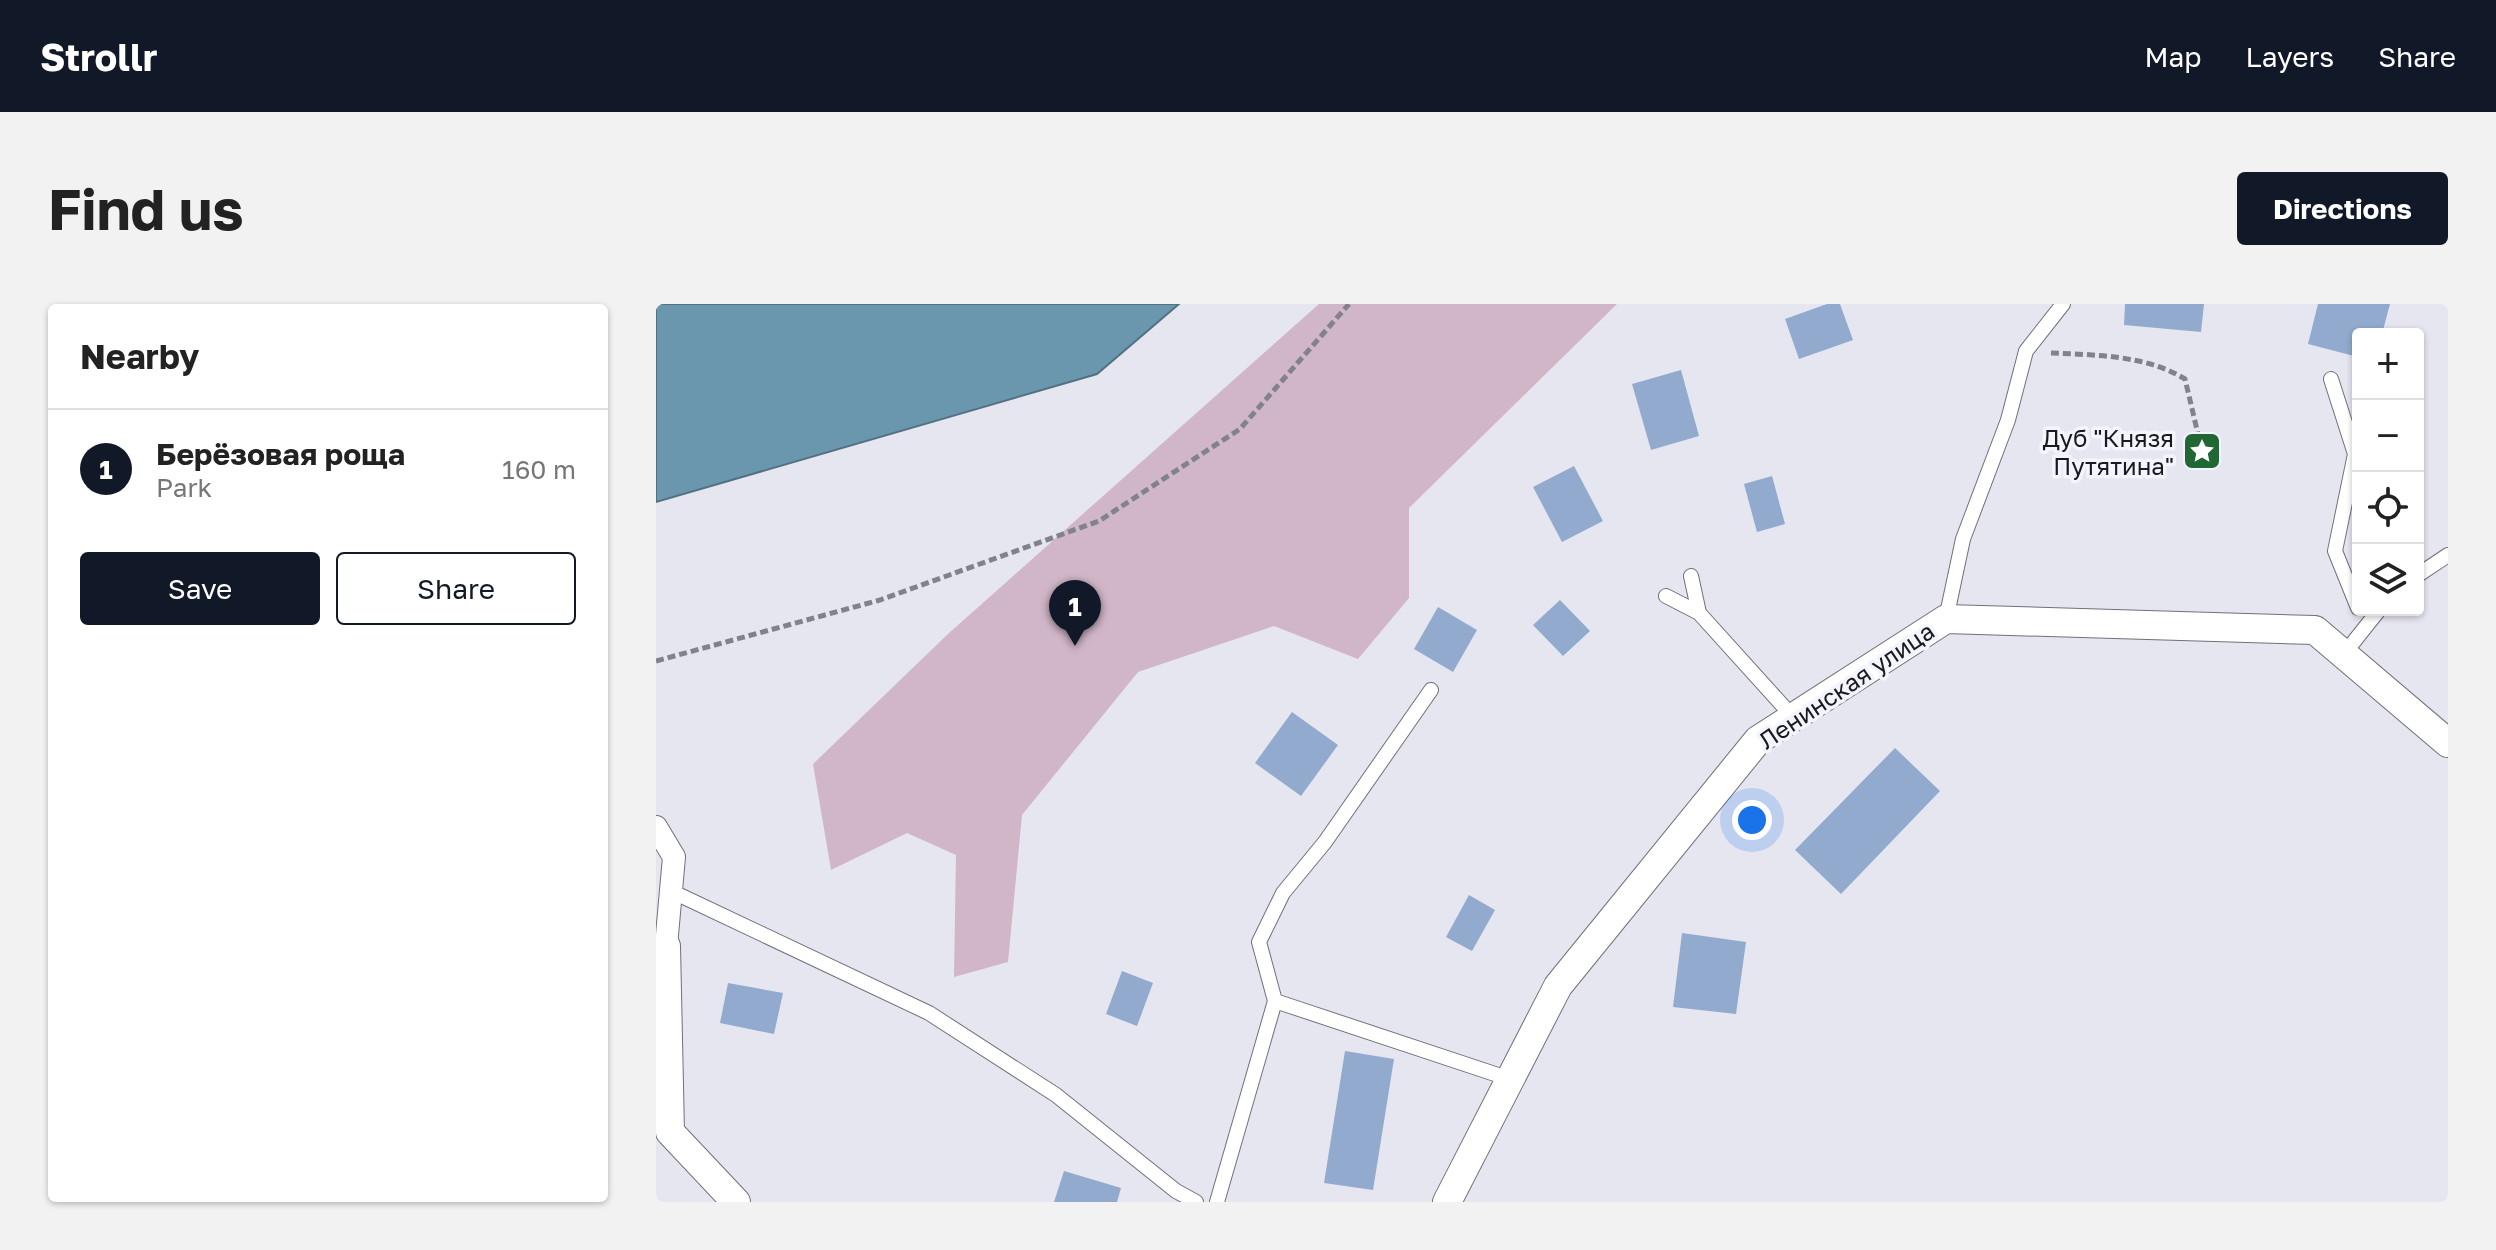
<!DOCTYPE html>
<html lang="en">
<head>
<meta charset="utf-8">
<style>
	:root { --surface:#fff; --page:#f2f2f2; --text:#222; --muted:#767676; --line:#e0e0e0; --accent:#111827 }
	body { margin:0; font-family:"Golos Text",sans-serif; background:var(--page); color:var(--text) }
	.controls { position:absolute; right:24px; top:24px; display:grid; overflow:hidden; border-radius:8px; box-shadow:0 2px 6px #0004 }
	.controls button { width:72px; height:72px; display:grid; place-items:center; padding:0; border:0; border-bottom:2px solid var(--line); background:var(--surface); color:var(--text); font:40px sans-serif }
	.you { position:absolute; left:1096px; top:516px; width:28px; height:28px; margin:-20px; border:6px solid #fff; border-radius:50%; background:#1a73e8; box-shadow:0 0 0 12px #1a73e833 }
	.badge { display:grid; place-items:center; width:52px; height:52px; border-radius:50%; background:var(--accent); color:#fff; font-size:26px; font-weight:700 }
	.pin { position:absolute; translate:-50% -66px; filter:drop-shadow(0 2px 4px #0008) }
	.pin::after { content:''; position:absolute; top:42px; width:28px; height:24px; background:inherit; clip-path:polygon(0 0,100% 0,50% 100%) }
	.list { margin:0; padding:0; list-style:none }
	h2 { display:flex; justify-content:space-between; align-items:center; height:104px; margin:0; padding:0 32px; font-size:34px }
	h2 small { font-size:26px; font-weight:400; color:var(--muted) }
	.list li { display:grid; grid-template-columns:52px 1fr auto; gap:24px; align-items:center; box-sizing:border-box; height:120px; padding:0 32px; border-top:2px solid var(--line) }
	.list b { display:block; font-size:30px; white-space:nowrap }
	.list p { margin:0; font-size:26px; white-space:nowrap; color:var(--muted) }
	.list em { font-size:26px; font-style:normal; color:var(--muted) }
	.actions { display:flex; gap:16px; padding:24px 32px }
	.actions a { flex:1; padding:18px 0; border:2px solid var(--accent); border-radius:8px; text-align:center; font-size:28px; color:var(--accent) }
	.actions .main { background:var(--accent); color:#fff }
	.icon { flex:none; width:44px; height:44px; fill:none; stroke:currentColor; stroke-width:2; stroke-linecap:round; stroke-linejoin:round }
	.map { position:relative; flex:none; width:1792px; height:898px; overflow:hidden; border-radius:8px }
	header { display:flex; align-items:center; gap:48px; box-sizing:border-box; height:112px; padding:0 40px; background:var(--accent); color:#fff }
	header strong { font-size:38px }
	nav { display:flex; gap:44px; margin-inline-start:auto; font-size:28px }
	.intro { display:flex; align-items:center; justify-content:space-between; box-sizing:border-box; height:192px; padding:0 48px }
	h1 { margin:0; font-size:56px }
	.button { padding:20px 36px; border-radius:8px; background:var(--accent); color:#fff; font-size:28px; font-weight:700 }
	main { display:flex; gap:48px; padding:0 48px }
	aside { flex:1; background:var(--surface); border-radius:8px; box-shadow:0 2px 6px #0004 }
	.map>svg:first-child { display:block }
	.green { fill:#d1b6c7 }
	.water { fill:#6a97ae; stroke:#527282; stroke-width:2 }
	.building { fill:#91aace }
	.lines { fill:none; stroke-linecap:round; stroke-linejoin:round }
	.service-casing { stroke:#707079; stroke-width:16 }
	.pedestrian-casing { stroke:#707079; stroke-width:24 }
	.minor-casing { stroke:#707079; stroke-width:30 }
	.path { stroke:#82828a; stroke-width:5; stroke-dasharray:8 4; stroke-linecap:butt }
	.service { stroke:#fff; stroke-width:14 }
	.pedestrian { stroke:#fff; stroke-width:22 }
	.minor { stroke:#fff; stroke-width:28 }
	.labels { text-anchor:middle; dominant-baseline:central; stroke-width:7; stroke-linejoin:round; paint-order:stroke }
	.poi-label { font-size:24px; fill:#1a1a1d; stroke:#f3f4fe; text-anchor:end }
	.street-label { font-size:24px; fill:#1a1a1d; stroke:#f3f4fe }
</style>
</head>
<body>
<header>
<strong>Strollr</strong>
<nav><a>Map</a><a>Layers</a><a>Share</a></nav>
</header>
<div class="intro"><h1>Find us</h1><a class="button">Directions</a></div>
<main>
<aside>
<h2>Nearby<small></small></h2>
<ul class="list">
<li><span class="badge">1</span><div><b>Берёзовая роща</b><p>Park</p></div><em>160 m</em></li>
</ul>
<div class="actions"><a class="main">Save</a><a>Share</a></div>
</aside>
<div class="map">
<svg width="1792" height="898" viewBox="0 0 1792 898">
	<rect width="100%" height="100%" fill="#e6e6f1"/>
	<path class="green" d="M663,0H961L753,204V294L702,355L618,322L482,368L366,511L352,658L298,673L300,551L251,529L175,566L157,460L293,329Z"/>
	<path class="water" d="M0,0H523L441,70L0,198Z"/>
	<path class="building" d="M1171,0H1184L1197,36L1143,55L1129,15Z
		M1469,0H1548L1545,28L1468,21Z
		M1662,0H1734L1726,30H1702V53L1652,40Z
		M1025,66L1043,132L995,146L976,80Z
		M918,162L947,217L906,238L877,183Z
		M1116,172L1129,220L1101,228L1088,180Z
		M904,296L934,327L907,352L877,321Z
		M782,303L821,326L797,368L758,345Z
		M636,408L682,441L645,492L599,459Z
		M1239,444L1284,487L1185,590L1139,546Z
		M813,591L839,606L816,647L790,633Z
		M1026,629L1090,638L1080,710L1017,703Z
		M466,667L497,679L481,722L450,710Z
		M72,679L127,689L118,730L64,719Z
		M689,747L738,755L717,886L668,879Z
		M408,867L465,884L461,898H398Z"/>
	<g class="lines">
		<defs>
			<path id="service" d="M1675,75L1699,150L1679,247L1702,304
				M1762,271L1792,251
				M1035,272L1043,309
				M1010,292L1043,309L1137,413
				M1290,315L1307,235L1352,116L1370,47L1407,0
				M1688,350L1723,306
				M775,386L669,538L627,589L603,638L619,697L854,775
				M15,587L273,709L400,791L520,887L540,898
				M561,898L619,697"/>
			<path id="pedestrian" d="M0,523L18,553L10,642"/>
			<path id="minor" d="M10,642L14,828L80,898
				M791,898L902,682L1102,436L1290,315L1659,326L1792,439"/>
		</defs>
		<use href="#service" class="service-casing"/>
		<use href="#pedestrian" class="pedestrian-casing"/>
		<use href="#minor" class="minor-casing"/>
		<path class="path" d="M1395,49C1440,51 1490,51 1529,75L1546,147
			M0,357L224,296L443,217L584,125L693,0"/>
		<use href="#service" class="service"/>
		<use href="#pedestrian" class="pedestrian"/>
		<use href="#minor" class="minor"/>
	</g>
	<defs>
		<symbol id="sight-square" viewBox="-11 -11 22 22"><rect x="-9" y="-9" width="18" height="18" rx="4" fill="#206734" stroke="#f3f4fe"/><path d="M0-6L1.8-2.2L6-1.7L2.9 1.2L3.7 5.4L0 3.3L-3.7 5.4L-2.9 1.2L-6-1.7L-1.8-2.2Z" fill="#fff"/></symbol>
	</defs>
	<g fill-rule="evenodd">
		<use href="#sight-square" x="1524" y="125" width="44" height="44"/>
	</g>
	<g class="labels">
		<g class="poi-label">
			<text x="1518" y="133">Дуб "Князя<tspan x="1518" dy="28">Путятина"</tspan></text>
		</g>
		<g class="street-label">
			<text transform="translate(1190 381) rotate(-34)">Ленинская улица</text>
		</g>
	</g>
</svg>
<div class="controls">
<button>+</button>
<button>−</button>
<button><svg class="icon" aria-label="locate" viewBox="0 0 24 24"><circle cx="12" cy="12" r="6"/><path d="M12 2v4M12 18v4M2 12h4M18 12h4"/></svg></button>
<button><svg class="icon" aria-label="layers" viewBox="0 0 24 24"><path d="M12 4l9 5-9 5-9-5zM3 14l9 5 9-5"/></svg></button>
</div>
<div class="you"></div>
<div class="pin badge" style="left:419px;top:342px">1</div>
</div>
</main>
</body>
</html>
